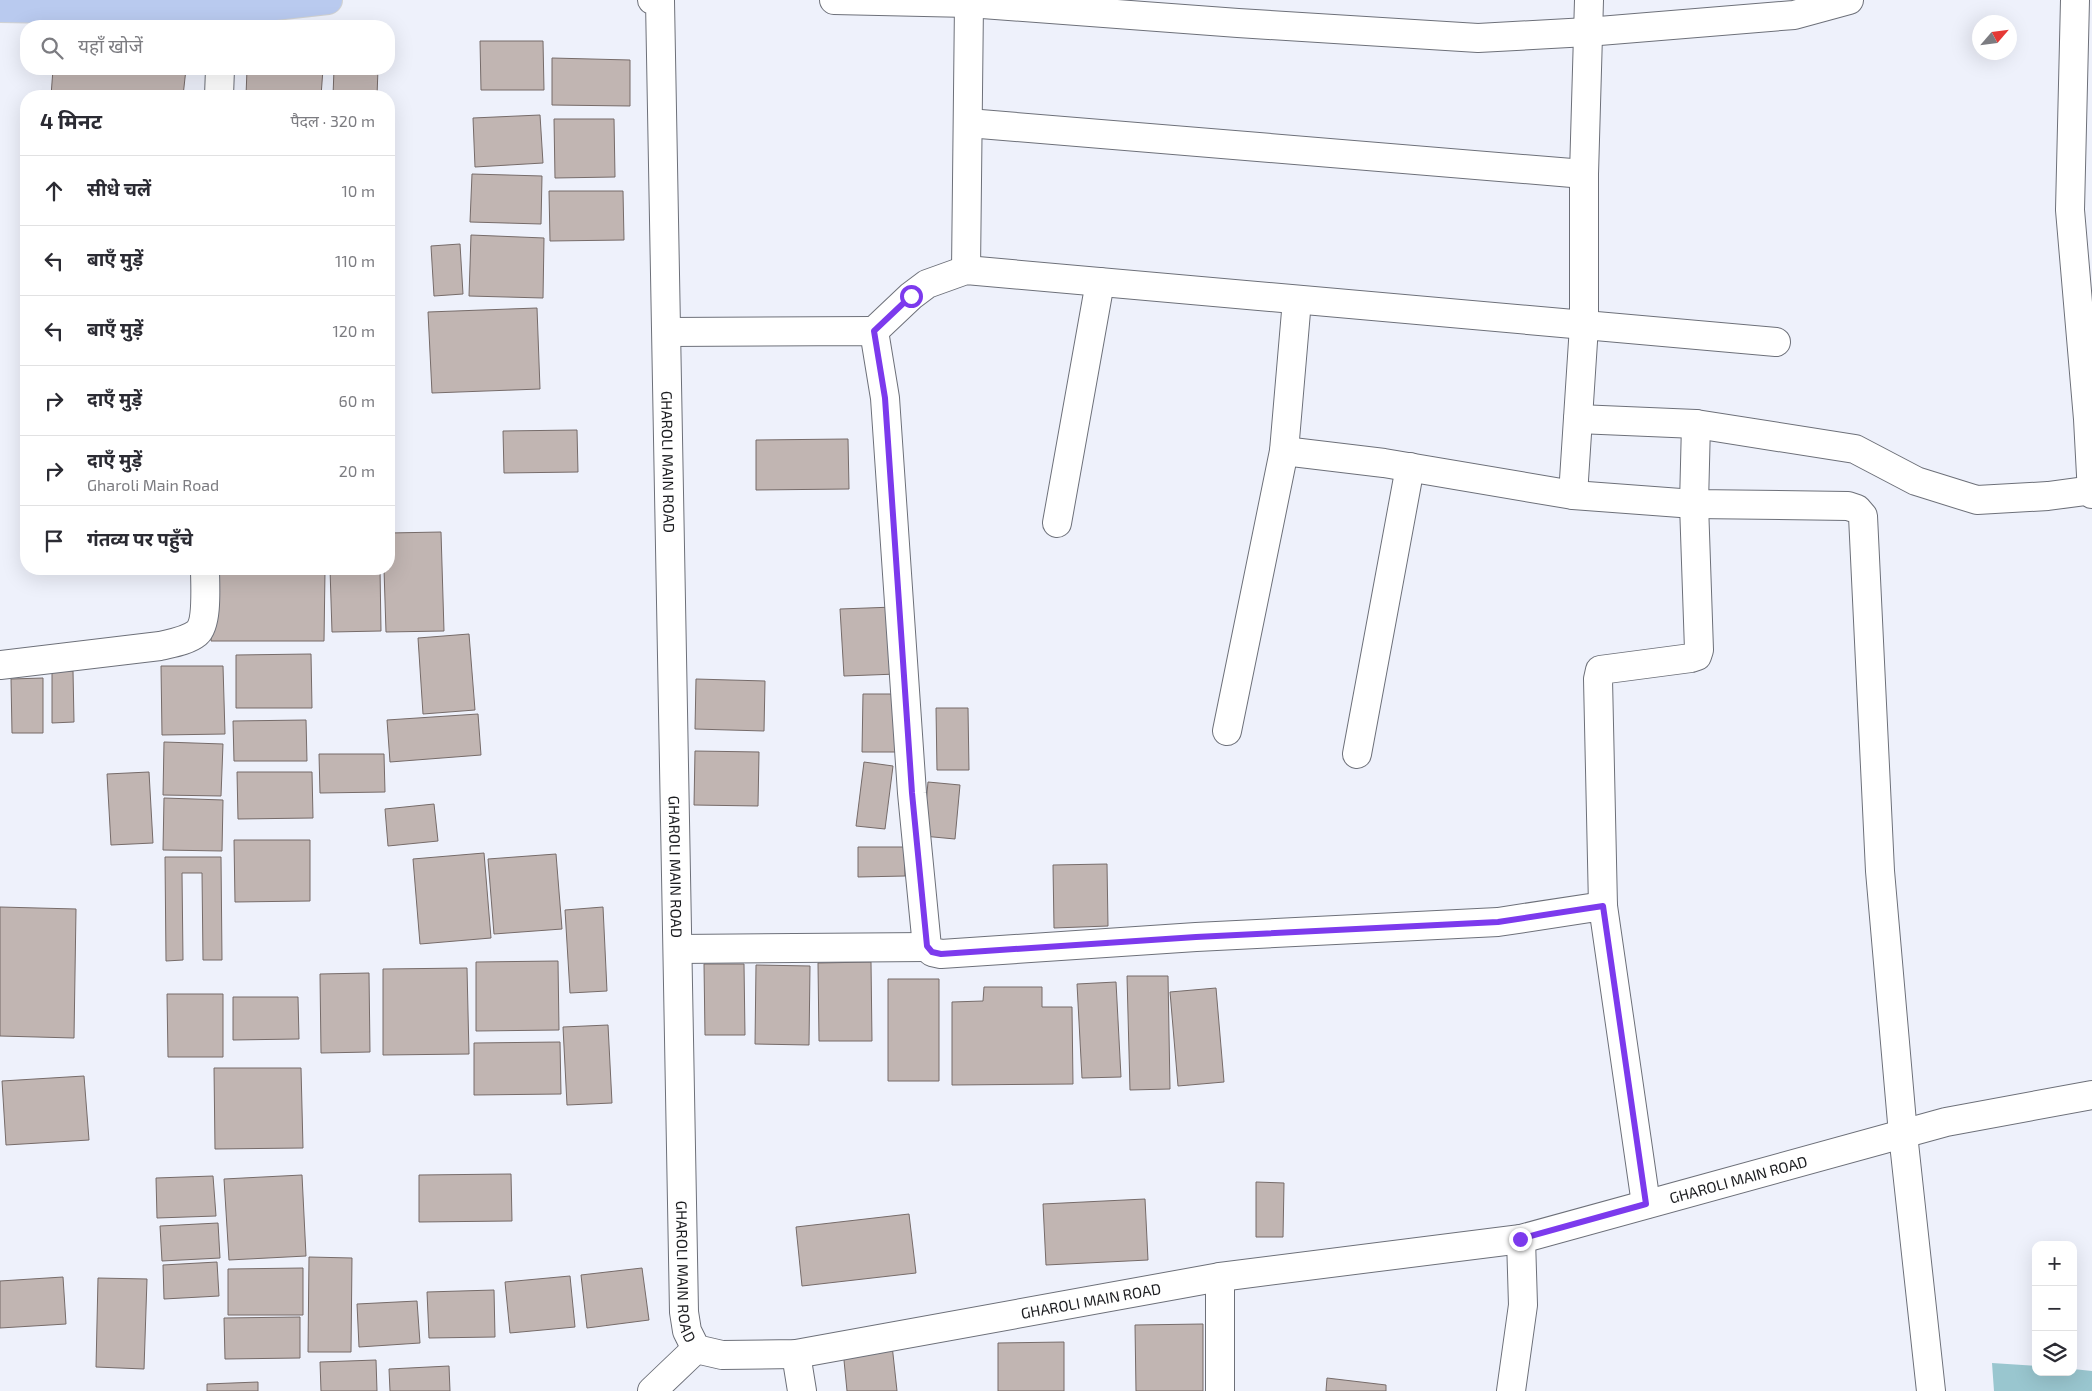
<!DOCTYPE html>
<html lang="hi">
<head>
<meta charset="utf-8">
<style>
	:root { --surface:#fff; --page:#f2f2f3; --text:#2b2b33; --muted:#7c7c81; --line:#e1e1e2 }
	body { margin:0; font-family:"Exo 2","Noto Sans Devanagari",sans-serif; background:var(--page); color:var(--text) }
	.controls { position:absolute; right:15px; bottom:15px; display:grid; overflow:hidden; border-radius:10px; box-shadow:0 5px 20px #0002 }
	.controls button { width:45px; height:45px; display:grid; place-items:center; padding:0; border:0; border-bottom:1px solid var(--line); background:var(--surface); color:var(--text); font:25px sans-serif }
	.compass { position:absolute; left:1972px; top:15px; width:45px; height:45px; border-radius:50%; background:var(--surface); box-shadow:0 5px 20px #0002; rotate:62deg }
	.stop { position:absolute; width:15px; height:15px; margin:-11px; border:4px solid #7c3aed; border-radius:50%; background:#fff }
	.stop.end { background:#7c3aed; border-color:#fff; box-shadow:0 1px 5px #0008 }
	.list { margin:0; padding:0; list-style:none }
	h2 { display:flex; justify-content:space-between; align-items:center; height:65px; margin:0; padding:0 20px; font-size:21px }
	h2 small { font-size:16px; font-weight:400; color:var(--muted) }
	.list li { display:grid; grid-template-columns:32px 1fr auto; gap:15px; align-items:center; box-sizing:border-box; height:70px; padding:0 20px; border-top:1px solid var(--line) }
	.list b { display:block; font-size:19px; white-space:nowrap }
	.list p { margin:0; font-size:16px; white-space:nowrap; color:var(--muted) }
	.list em { font-size:16px; font-style:normal; color:var(--muted) }
	.icon { flex:none; width:28px; height:28px; fill:none; stroke:currentColor; stroke-width:2; stroke-linecap:round; stroke-linejoin:round }
	.map { position:relative; flex:none; width:2092px; height:1391px; overflow:hidden }
	.search { position:absolute; background:var(--surface); box-shadow:0 5px 20px #0002; left:20px; top:20px; width:375px; height:55px; display:flex; align-items:center; gap:12px; box-sizing:border-box; padding:0 18px; border-radius:20px; color:var(--muted); font-size:19px }
	.panel { position:absolute; background:var(--surface); box-shadow:0 5px 20px #0002; left:20px; top:90px; width:375px; height:485px; border-radius:20px }
	.map>svg:first-child { display:block }
	.water { fill:#99c6cf }
	.building { fill:#c1b5b2; stroke:#766b69 }
	.lines { fill:none; stroke-linecap:round; stroke-linejoin:round }
	.minor-casing { stroke:#6d7079; stroke-width:30 }
	.major-casing { stroke:#d1d2d2; stroke-width:30 }
	.minor { stroke:#fff; stroke-width:28 }
	.major { stroke:#b9caef; stroke-width:28 }
	.route { stroke:#7c3aed; stroke-width:6 }
	.labels { text-anchor:middle; dominant-baseline:central; stroke-width:4.5; stroke-linejoin:round; paint-order:stroke }
	.street-label { font-size:15px; fill:#1b1c1f; stroke:#fff }
</style>
</head>
<body>
<div class="map">
<svg width="2092" height="1391" viewBox="0 0 2092 1391">
	<rect width="100%" height="100%" fill="#eef1fb"/>
	<path class="water" d="M1992,1363L2036,1366V1372H2073V1369L2092,1371V1391H1994Z"/>
	<path class="building" d="M480,41H543L544,90H481Z
		M552,58L630,60V106L552,105Z
		M53,69H186L183,96H51Z
		M247,69H323L321,96H246Z
		M334,69H378L377,96H333Z
		M540,115L543,163L475,167L473,118Z
		M554,119H614L615,177L555,178Z
		M472,174L542,176L541,224L470,222Z
		M549,191H623L624,240L550,241Z
		M471,235L544,238L543,298L469,296Z
		M460,244L463,294L434,296L431,246Z
		M537,308L540,389L432,393L428,312Z
		M389,381L392,434L389,435Z
		M577,430L578,472L504,473L503,431Z
		M848,439L849,489L756,490V440Z
		M441,532L444,631L386,632L384,569H389V533Z
		M330,569H380L381,631L332,632Z
		M325,571L324,641H211L215,573Z
		M894,607L897,674L844,676L840,609Z
		M469,634L475,710L423,714L418,638Z
		M311,654L312,708H236V655Z
		M161,666H223L225,734L162,735Z
		M52,671H73L74,722L52,723Z
		M43,678V733H12L11,679Z
		M696,679L765,681L764,731L695,729Z
		M863,694H898V752H862Z
		M936,708H968L969,770H937Z
		M478,714L481,755L390,762L387,720Z
		M306,720L307,761H234L233,721Z
		M164,742L223,744L221,796L163,795Z
		M695,751L759,752L758,806L694,805Z
		M319,754H384L385,792L320,793Z
		M864,762L893,766L885,829L856,826Z
		M149,772L153,843L111,845L107,774Z
		M237,772H312L313,818L238,819Z
		M928,782L960,785L955,839L923,836Z
		M164,798L223,800L222,851L163,850Z
		M434,804L438,841L388,846L385,809Z
		M234,840H310V901L235,902Z
		M858,847H904L905,876L858,877Z
		M484,853L491,938L420,944L413,859Z
		M556,854L562,929L494,934L488,859Z
		M165,857H221L222,960H203L202,873H182L183,960L166,961Z
		M1107,864L1108,926L1054,928L1053,865Z
		M0,907L76,909L74,1038L0,1036Z
		M603,907L607,991L570,993L565,910Z
		M558,961L559,1030L476,1031V962Z
		M871,962L872,1041H819L818,963Z
		M704,964H744L745,1035H705Z
		M756,965L810,966L809,1045L755,1044Z
		M467,968L469,1054L383,1055V969Z
		M369,973L370,1052L321,1053L320,974Z
		M1127,976H1168L1170,1089L1130,1090Z
		M888,979H939V1081H888Z
		M1116,982L1121,1077L1082,1078L1077,984Z
		M984,987H1042V1007H1072L1073,1084L952,1085V1002L983,1001Z
		M1216,988L1224,1082L1178,1086L1170,992Z
		M167,994H223V1057H168Z
		M233,997H298L299,1039L233,1040Z
		M608,1025L612,1103L567,1105L563,1027Z
		M560,1042L561,1094L474,1095V1043Z
		M214,1068H301L303,1148L215,1149Z
		M84,1076L89,1140L6,1145L2,1081Z
		M511,1174L512,1221L419,1222V1175Z
		M302,1175L306,1256L229,1260L224,1179Z
		M213,1176L216,1216L157,1218L156,1178Z
		M1256,1182L1284,1183L1283,1237H1256Z
		M1145,1199L1148,1260L1046,1265L1043,1204Z
		M909,1214L916,1273L802,1286L796,1227Z
		M218,1223L220,1258L162,1261L160,1226Z
		M309,1257L352,1258L351,1352H308Z
		M217,1262L219,1296L164,1299L163,1265Z
		M303,1268V1315H228V1269Z
		M642,1268L649,1320L587,1328L581,1275Z
		M570,1276L575,1327L510,1333L505,1282Z
		M63,1277L66,1324L0,1328V1281Z
		M98,1278L147,1279L144,1369L96,1367Z
		M494,1290L495,1337L429,1338L427,1292Z
		M417,1301L420,1343L359,1347L357,1304Z
		M300,1317V1358L225,1359L224,1318Z
		M1203,1324V1391H1136L1135,1325Z
		M1064,1342V1391H998V1343Z
		M892,1345L897,1391H847L843,1350Z
		M376,1360L377,1391H321L320,1362Z
		M449,1366L450,1391H390L389,1369Z
		M1327,1378L1386,1385V1391H1326Z
		M258,1382V1391H207V1384Z"/>
	<g class="lines">
		<defs>
			<g id="minor">
				<path id="s1" d="M652,0L660,1L684,1312L687,1331L696,1349L722,1355L796,1354L1220,1277L1521,1239L1946,1122L2092,1095"/>
				<path d="M834,0L969,3L1238,23L1478,38L1587,32L1794,15L1849,0"/>
				<path d="M2075,0L2070,210L2088,419L2092,494"/>
				<path d="M219,96L220,69"/>
				<path d="M968,123L1584,174"/>
				<path d="M966,270L969,3"/>
				<path d="M874,331L911,296L927,284L966,270L1776,342"/>
				<path d="M667,332L874,331L885,398L912,793L927,947L932,952L941,954L1196,937L1498,922L1603,906L1646,1204"/>
				<path d="M1578,419L1696,424L1855,449L1916,481L1977,500L2048,496L2092,490"/>
				<path d="M1284,451L1384,463L1573,495L1694,504L1848,506L1857,509L1863,516L1880,871L1903,1134L1931,1391"/>
				<path d="M1573,495L1584,326V174L1589,0"/>
				<path d="M1057,523L1100,282"/>
				<path d="M0,665L160,646C172,643 187,641 197,633C208,623 205,584 205,569"/>
				<path d="M1227,731L1284,451L1297,300"/>
				<path d="M1357,754L1410,467"/>
				<path d="M1603,906L1598,679L1600,670L1691,658L1697,656L1699,650L1694,504L1696,424"/>
				<path d="M678,949L927,947"/>
				<path d="M796,1354L802,1391"/>
				<path d="M652,1391L696,1349"/>
				<path d="M1220,1391V1277"/>
				<path d="M1511,1391L1523,1305L1521,1239"/>
			</g>
			<path id="major" d="M0,8L221,12L328,0"/>
		</defs>
		<use href="#minor" class="minor-casing"/>
		<use href="#major" class="major-casing"/>
		<use href="#minor" class="minor"/>
		<use href="#major" class="major"/>
	</g>
	<g class="lines">
		<path class="route" d="M911,296L874,331L885,398L912,793L927,946L932,952L941,954L1196,937L1498,922L1603,906L1646,1204L1520,1239"/>
	</g>
	<g class="labels">
		<g class="street-label">
			<text stroke="none"><textPath href="#s1" startOffset="469">GHAROLI MAIN ROAD</textPath></text>
			<text stroke="none"><textPath href="#s1" startOffset="874">GHAROLI MAIN ROAD</textPath></text>
			<text stroke="none"><textPath href="#s1" startOffset="2419">GHAROLI MAIN ROAD</textPath></text>
			<text stroke="none"><textPath href="#s1" startOffset="1279">GHAROLI MAIN ROAD</textPath></text>
			<text stroke="none"><textPath href="#s1" startOffset="1759">GHAROLI MAIN ROAD</textPath></text>
		</g>
	</g>
</svg>
<div class="controls">
<button>+</button>
<button>−</button>
<button><svg class="icon" aria-label="layers" viewBox="0 0 24 24"><path d="M12 4l9 5-9 5-9-5zM3 14l9 5 9-5"/></svg></button>
</div>
<svg class="compass" viewBox="-18 -18 36 36"><path d="M0-13l5 13h-10z" fill="#e53935"/><path d="M0 13l5-13h-10z" fill="#7c7c81"/></svg>
<div class="stop" style="left:911px;top:296px"></div>
<div class="stop end" style="left:1520px;top:1239px"></div>
<div class="search"><svg class="icon" aria-label="search" viewBox="0 0 24 24"><circle cx="10" cy="10" r="6"/><path d="M15 15l6 6"/></svg>यहाँ खोजें</div>
<section class="panel">
<h2>4 मिनट<small>पैदल · 320 m</small></h2>
<ul class="list">
<li><svg class="icon" aria-label="ahead" viewBox="0 0 24 24"><path d="M12 20V5M6 11l6-6 6 6"/></svg><div><b>सीधे चलें</b></div><em>10 m</em></li>
<li><svg class="icon" aria-label="left" viewBox="0 0 24 24"><path d="M17 20v-9H6M10 6l-5 5 5 5"/></svg><div><b>बाएँ मुड़ें</b></div><em>110 m</em></li>
<li><svg class="icon" aria-label="left" viewBox="0 0 24 24"><path d="M17 20v-9H6M10 6l-5 5 5 5"/></svg><div><b>बाएँ मुड़ें</b></div><em>120 m</em></li>
<li><svg class="icon" aria-label="right" viewBox="0 0 24 24"><path d="M7 20v-9h11M14 6l5 5-5 5"/></svg><div><b>दाएँ मुड़ें</b></div><em>60 m</em></li>
<li><svg class="icon" aria-label="right" viewBox="0 0 24 24"><path d="M7 20v-9h11M14 6l5 5-5 5"/></svg><div><b>दाएँ मुड़ें</b><p>Gharoli Main Road</p></div><em>20 m</em></li>
<li><svg class="icon" aria-label="arrive" viewBox="0 0 24 24"><path d="M6 21V4h12l-3 4 3 4H6"/></svg><div><b>गंतव्य पर पहुँचे</b></div></li>
</ul>
</section>
</div>
</body>
</html>
